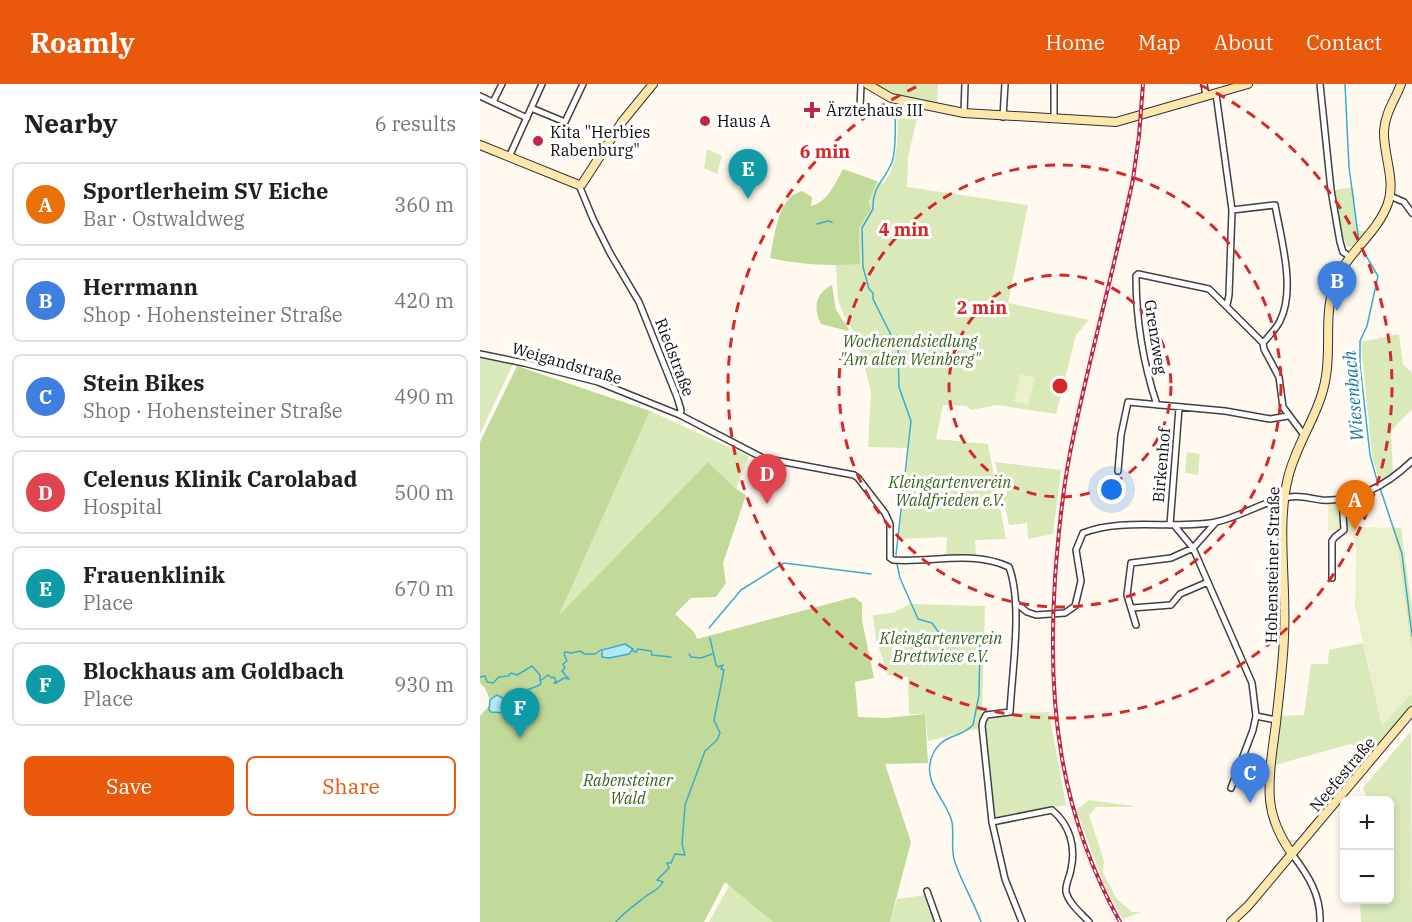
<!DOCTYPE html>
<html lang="en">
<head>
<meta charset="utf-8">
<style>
	:root { --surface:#fff; --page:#f6f6f6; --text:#202124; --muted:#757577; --line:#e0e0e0; --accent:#ea580c }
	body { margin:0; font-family:"IBM Plex Serif",serif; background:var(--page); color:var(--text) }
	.controls { position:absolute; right:18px; bottom:18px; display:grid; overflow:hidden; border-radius:9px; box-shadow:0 3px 9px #0003 }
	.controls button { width:54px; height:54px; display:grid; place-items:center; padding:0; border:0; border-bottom:2px solid var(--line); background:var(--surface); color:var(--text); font:30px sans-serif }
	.you { position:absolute; left:632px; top:406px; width:21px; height:21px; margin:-15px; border:4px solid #fff; border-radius:50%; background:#1a73e8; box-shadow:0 0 0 9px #1a73e833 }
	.badge { display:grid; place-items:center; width:39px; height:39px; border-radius:50%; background:var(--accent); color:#fff; font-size:20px; font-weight:700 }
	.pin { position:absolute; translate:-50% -50px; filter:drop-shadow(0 2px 3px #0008) }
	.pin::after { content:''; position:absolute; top:32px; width:21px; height:18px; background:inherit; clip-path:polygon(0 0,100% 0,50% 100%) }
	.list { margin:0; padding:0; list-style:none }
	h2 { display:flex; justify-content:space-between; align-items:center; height:78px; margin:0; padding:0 24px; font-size:26px }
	h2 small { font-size:20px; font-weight:400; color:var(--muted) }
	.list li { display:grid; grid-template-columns:39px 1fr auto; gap:18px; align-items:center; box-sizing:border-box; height:84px; margin:0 12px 12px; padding:0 12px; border:2px solid var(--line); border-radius:9px }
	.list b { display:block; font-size:22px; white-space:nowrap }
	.list p { margin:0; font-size:20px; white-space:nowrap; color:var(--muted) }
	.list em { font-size:20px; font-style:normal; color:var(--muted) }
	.actions { display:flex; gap:12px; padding:18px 24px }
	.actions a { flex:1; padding:14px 0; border:2px solid var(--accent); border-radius:9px; text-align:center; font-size:21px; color:var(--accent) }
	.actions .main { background:var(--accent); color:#fff }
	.map { position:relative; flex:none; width:932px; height:838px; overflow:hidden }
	header { display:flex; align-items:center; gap:36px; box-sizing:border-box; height:84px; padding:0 30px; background:var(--accent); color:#fff }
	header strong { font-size:28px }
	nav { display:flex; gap:33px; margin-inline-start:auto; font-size:21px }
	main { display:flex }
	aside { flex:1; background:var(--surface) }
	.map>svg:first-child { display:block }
	.green { fill:#dae9ba }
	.forest { fill:#c1da99; fill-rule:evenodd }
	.pitch { fill:#eaf0cc }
	.water { fill:#b5e8f6; stroke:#3dabcc; stroke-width:1.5 }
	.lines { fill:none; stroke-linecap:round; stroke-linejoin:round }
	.stream { stroke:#3dabcc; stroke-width:1.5 }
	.street-casing { stroke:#414141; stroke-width:8 }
	.secondary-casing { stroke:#303030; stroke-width:10 }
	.street { stroke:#fff; stroke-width:5 }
	.secondary { stroke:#fee7ac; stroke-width:8 }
	.rail-casing { stroke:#be2747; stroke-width:4 }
	.rail { stroke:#fff; stroke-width:1.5; stroke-dasharray:4.5; stroke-linecap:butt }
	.ring { fill:none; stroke:#d62828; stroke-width:3; stroke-dasharray:10 8 }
	.poi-dot { fill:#be2747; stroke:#fff; stroke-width:2 }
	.labels { text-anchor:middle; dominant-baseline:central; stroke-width:6; stroke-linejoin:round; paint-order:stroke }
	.poi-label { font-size:16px; fill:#0e0e0e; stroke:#fff; text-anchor:start }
	.street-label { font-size:16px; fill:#0e0e0e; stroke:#fff }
	.park-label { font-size:16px; font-style:italic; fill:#39661f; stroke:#fff }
	.water-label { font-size:18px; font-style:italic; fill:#187ba0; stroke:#fff }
	.centre { fill:#d62828; stroke:#fff; stroke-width:3 }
	.ring-label { font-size:18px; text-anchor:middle; font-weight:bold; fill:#d62828; stroke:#fff; stroke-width:6; stroke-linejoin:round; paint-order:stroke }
</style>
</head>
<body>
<header>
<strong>Roamly</strong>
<nav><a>Home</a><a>Map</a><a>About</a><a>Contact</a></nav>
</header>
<main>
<aside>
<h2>Nearby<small>6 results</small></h2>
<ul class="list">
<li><span class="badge" style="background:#e8710a">A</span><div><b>Sportlerheim SV Eiche</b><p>Bar · Ostwaldweg</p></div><em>360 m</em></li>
<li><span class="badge" style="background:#3f7fe0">B</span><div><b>Herrmann</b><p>Shop · Hohensteiner Straße</p></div><em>420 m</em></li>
<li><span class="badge" style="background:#3f7fe0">C</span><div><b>Stein Bikes</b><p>Shop · Hohensteiner Straße</p></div><em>490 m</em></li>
<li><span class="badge" style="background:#e0444e">D</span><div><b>Celenus Klinik Carolabad</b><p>Hospital</p></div><em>500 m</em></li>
<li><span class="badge" style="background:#0f9aa8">E</span><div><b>Frauenklinik</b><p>Place</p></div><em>670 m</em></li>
<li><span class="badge" style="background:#0f9aa8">F</span><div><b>Blockhaus am Goldbach</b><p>Place</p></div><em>930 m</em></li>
</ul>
<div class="actions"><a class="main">Save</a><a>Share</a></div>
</aside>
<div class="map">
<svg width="932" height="838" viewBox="0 0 932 838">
	<rect width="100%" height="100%" fill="#fff9f0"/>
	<path class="green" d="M392,0H458L457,22L412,11Z
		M418,19L439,25L428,73L427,103L548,121L528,219L609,236L596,251L576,330L517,321L491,326L486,322L463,321L456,355L508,360L526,455L495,456L496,472H466L467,453L419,455L429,364L388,363L391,308L377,253L364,231L358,216L356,181L380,179L379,144L391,125C388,115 392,106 397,97L403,100C421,79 417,45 418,19Z
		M227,65L242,72L237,90L224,84Z
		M873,103L878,147H887L871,163H868C858,149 858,123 855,106Z
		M919,250L923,280L932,289V325L911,347L913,390L900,398L892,372L881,258Z
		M0,274L33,280L0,350Z
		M170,327L269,372L256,405L228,378L78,532Z
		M707,368L720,370L718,391L705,389Z
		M515,378L581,386L573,450L548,455L547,439L529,441Z
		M912,444H921L932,524V569L917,462Z
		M430,520L505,522L502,630L569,628L586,721L510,736L500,644L448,657L445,630H429L428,593L408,591L396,555L393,531L412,529Z
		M883,559L902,641L932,609V623L885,677H881L882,669L878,662L870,660L795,681C789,706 795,735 809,756H817V758L811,759C780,735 796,665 800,632L824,631L831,580H848L849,566Z
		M931,647L932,838H881L880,821L884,816H910V716H888L883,704Z
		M609,716L654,722L653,723H616L609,731L624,777L623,789L637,815L652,828H661L643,835L626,805L596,726Z
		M250,800L293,838H229Z
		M445,811L456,838H410L417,815Z"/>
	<path class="forest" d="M363,85L397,97L389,118L391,125L379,144L380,180C349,182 321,181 290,174C295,152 297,113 322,107L332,113L331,122C347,119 356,98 363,85Z
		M352,201L356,226L369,245L368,247L341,240C333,225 335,209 352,201Z
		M37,282L170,327L79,531L228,378L256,405L266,411L243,479L246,499L236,513L211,514L195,530L215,549L217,555L374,513L382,519V536L394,594L375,598L378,633L406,634L445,630L448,679L405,680L431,758L410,838H293L245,798L224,838H0V632L9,622V626L18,629L28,625C28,618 23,614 17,611L10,616L5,604L0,599V358ZM145,560L152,565L142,571L129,574L121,568L122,566Z"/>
	<path class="pitch" d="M540,290L555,294L548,321L534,318Z
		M860,418V445L848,447V420Z
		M866,435H878V443L912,444L917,462L932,569V609L902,641L875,522L876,466L873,452L866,450Z"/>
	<path class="water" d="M145,560L153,565L149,570L129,574L122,573V566Z
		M17,611C24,614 30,620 27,629L11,628L9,626L10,616Z"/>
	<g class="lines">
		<path class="stream" d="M865,0L869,83L879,158
			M415,21C415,37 417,64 412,78C404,98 392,102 393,125L382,144L383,183L389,205L393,209V215L418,265L419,303L431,337L416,471
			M337,140L348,137L352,138
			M882,165L898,192L887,242L880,257V281L890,371L898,400
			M900,404L922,470L932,552
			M417,480L420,494L438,535L452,539L460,550L480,554L496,550L500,554L499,611L493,641C480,655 463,649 453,670C440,698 467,715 472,738C474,750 471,763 474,775C480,796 493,816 501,838
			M229,544L261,506L304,479L391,490
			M153,567L156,568L158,565L171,567L172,571L191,573
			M209,570L211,573L221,574L232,570
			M0,593L5,592L7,598L13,599L19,593L28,592L31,589L37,591L52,582L60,591V597L68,591L72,594L74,593L76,597L74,599H76L84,594L89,595L82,587L85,584L83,580L87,577L84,570L85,568L92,569L100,567L105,570H115L121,566
			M25,617L29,612L36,614L43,612L47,606L60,601L61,598
			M136,838C143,829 156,820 165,813C171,808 178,807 183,798L177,796L189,784L187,779H191L195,770L205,771L202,760L205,721L225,667L237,656L240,649L234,636L244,586L241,585L243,581L238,583L236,581L230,554"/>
		<defs>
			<path id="street" d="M724,0L726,12
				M840,0L851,106L860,158L863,168L870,173
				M736,10L752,126L749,211L747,221
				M0,12L47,34
				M13,18L22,0
				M51,24L85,38L103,0
				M380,24L381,0
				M484,29L485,0
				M523,33L525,0
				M574,35V0
				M29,73L62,0
				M99,101L113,135L130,169L159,218L197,313L201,326L200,331
				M910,112L924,118L932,129
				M752,126L795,121C801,155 816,205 800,237C796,245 789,252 783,259
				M0,270L44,279L118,298L200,331L283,374L374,391L378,394L405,429L410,440V474L413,476C451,479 492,466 529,483C543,520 532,587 530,628L506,631L503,637L502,642L512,738L525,795L542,838
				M677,321C663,279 656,235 656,192L658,190L729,205L783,259L784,265L799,293L803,323L824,351
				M638,387L641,351L648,318L745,327L790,335L808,332
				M690,441L699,324
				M694,441L713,464L772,599L776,632L773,646L751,704
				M852,494V457L855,453L864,446L862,415
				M536,519L547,528L556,531L585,529L595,522L601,497L596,466L603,449C643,433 695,446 736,438C761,433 785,416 810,413C820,411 832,415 842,416C878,418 907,401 932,377
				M652,524L691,521L700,510L728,498
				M656,541L647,511L651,479L691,474L713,464L736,438
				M776,632L796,636
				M512,738L572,726C590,741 596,763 591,785C590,793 585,800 586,808C589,820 601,829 609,838
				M812,770C828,791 841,811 840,838
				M447,807L458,838"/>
			<path id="secondary" d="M387,0L411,14L484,29L636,38L768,0
				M0,61L99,101L102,100L142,38L173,0
				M812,770C800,753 792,736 790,716C788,690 793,664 796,639C799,610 803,581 804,553C807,502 796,442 808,394C816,359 841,328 846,292C851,262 844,231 854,202C865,169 897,151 908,119C916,96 903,70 904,47C905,29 915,16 921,0
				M751,838L768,822L932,627"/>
		</defs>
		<use href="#street" class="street-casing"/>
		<use href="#secondary" class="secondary-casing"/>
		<use href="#street" class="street"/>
		<use href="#secondary" class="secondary"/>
		<defs>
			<path id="rail" d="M640,838C579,728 567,619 575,495C578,453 582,411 590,369C608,277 634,187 653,95L659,52L663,0"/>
		</defs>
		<use href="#rail" class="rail-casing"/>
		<use href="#rail" class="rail"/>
	</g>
	<g class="ring">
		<circle cx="580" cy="302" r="111"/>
		<circle cx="580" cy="302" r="221"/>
		<path d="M720 1A332 332 0 1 1 440 1"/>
	</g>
	<g class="poi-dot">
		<path d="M329 17h6v6h6v6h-6v6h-6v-6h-6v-6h6z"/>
		<circle cx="225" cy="37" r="6"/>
		<circle cx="58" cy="57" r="6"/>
	</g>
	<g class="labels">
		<g class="poi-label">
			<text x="346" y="26">Ärztehaus III</text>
			<text x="237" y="37">Haus A</text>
			<text x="70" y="48">Kita "Herbies<tspan x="70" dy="18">Rabenburg"</tspan></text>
		</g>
		<g class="street-label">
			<text transform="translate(676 253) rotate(81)">Grenzweg</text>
			<text transform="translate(195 273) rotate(69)">Riedstraße</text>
			<text transform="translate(87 279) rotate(16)">Weigandstraße</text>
			<text transform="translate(681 381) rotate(-85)">Birkenhof</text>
			<text transform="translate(792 481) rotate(-89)">Hohensteiner Straße</text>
			<text transform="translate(862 690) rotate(-50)">Neefestraße</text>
		</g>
		<g class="park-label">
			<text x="430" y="257">Wochenendsiedlung<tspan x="430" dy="18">"Am alten Weinberg"</tspan></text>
			<text x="470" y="398">Kleingartenverein<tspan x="470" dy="18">Waldfrieden e.V.</tspan></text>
			<text x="461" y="554">Kleingartenverein<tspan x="461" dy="18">Brettwiese e.V.</tspan></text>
			<text x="148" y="696">Rabensteiner<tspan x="148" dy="18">Wald</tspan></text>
		</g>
		<g class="water-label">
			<text transform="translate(873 312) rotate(-95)">Wiesenbach</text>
		</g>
	</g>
	<circle cx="580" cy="302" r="9" class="centre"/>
	<g class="ring-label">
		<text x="345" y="74">6 min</text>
		<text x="424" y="152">4 min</text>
		<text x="502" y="230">2 min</text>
	</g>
</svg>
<div class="controls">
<button>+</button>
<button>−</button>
</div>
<div class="you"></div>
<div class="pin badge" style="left:875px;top:446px;background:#e8710a">A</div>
<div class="pin badge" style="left:857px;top:227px;background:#3f7fe0">B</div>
<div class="pin badge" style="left:770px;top:719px;background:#3f7fe0">C</div>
<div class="pin badge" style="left:287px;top:420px;background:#e0444e">D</div>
<div class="pin badge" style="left:268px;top:115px;background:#0f9aa8">E</div>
<div class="pin badge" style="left:40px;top:654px;background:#0f9aa8">F</div>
</div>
</main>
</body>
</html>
